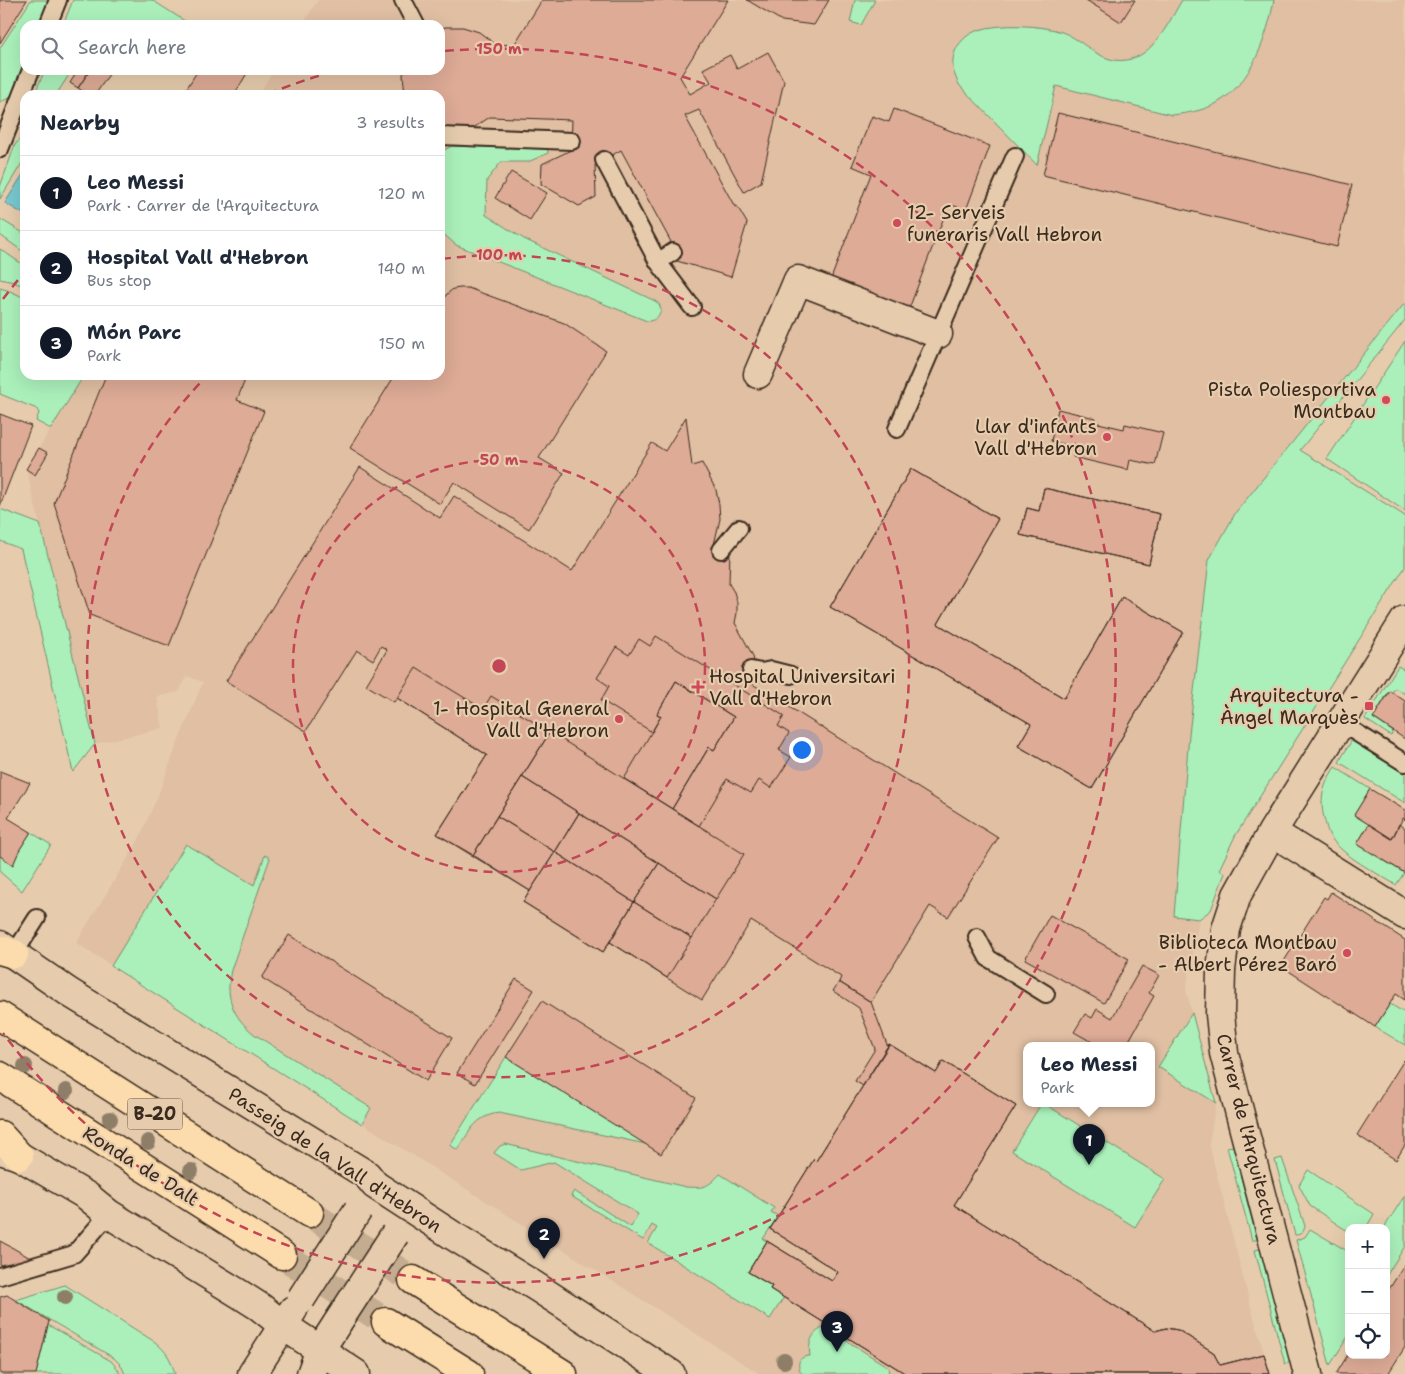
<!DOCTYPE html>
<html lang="en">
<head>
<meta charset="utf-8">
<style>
	:root { --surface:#fff; --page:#f2f2f3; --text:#1f2937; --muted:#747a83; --line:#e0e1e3; --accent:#111827 }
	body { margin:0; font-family:"Shantell Sans",sans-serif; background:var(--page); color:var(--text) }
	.controls { position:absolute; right:15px; bottom:15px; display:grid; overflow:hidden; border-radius:10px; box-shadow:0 5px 20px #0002 }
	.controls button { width:45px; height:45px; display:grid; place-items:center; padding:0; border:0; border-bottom:1px solid var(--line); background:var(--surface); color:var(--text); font:25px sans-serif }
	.you { position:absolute; left:801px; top:749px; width:18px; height:18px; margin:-12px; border:4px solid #fff; border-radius:50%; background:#1a73e8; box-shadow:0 0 0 8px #1a73e833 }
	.badge { display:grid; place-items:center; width:32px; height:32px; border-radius:50%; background:var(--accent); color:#fff; font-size:16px; font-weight:700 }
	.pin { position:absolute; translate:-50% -41px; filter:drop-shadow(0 1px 2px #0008) }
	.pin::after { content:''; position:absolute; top:26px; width:18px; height:15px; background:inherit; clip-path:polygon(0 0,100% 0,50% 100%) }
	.popup { position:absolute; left:1023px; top:1042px; width:132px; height:65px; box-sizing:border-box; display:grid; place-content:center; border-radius:10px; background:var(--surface); filter:drop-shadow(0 1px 4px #0005); font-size:16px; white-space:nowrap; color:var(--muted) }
	.popup b { font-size:19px; color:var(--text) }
	.popup::after { content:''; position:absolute; left:50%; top:100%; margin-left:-10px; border:10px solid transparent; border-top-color:var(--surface) }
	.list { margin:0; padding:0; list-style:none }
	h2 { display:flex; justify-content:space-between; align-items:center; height:65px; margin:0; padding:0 20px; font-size:21px }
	h2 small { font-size:16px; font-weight:400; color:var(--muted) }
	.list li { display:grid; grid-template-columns:32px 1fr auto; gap:15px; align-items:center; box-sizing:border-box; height:75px; padding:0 20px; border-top:1px solid var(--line) }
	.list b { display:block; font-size:19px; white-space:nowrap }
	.list p { margin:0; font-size:16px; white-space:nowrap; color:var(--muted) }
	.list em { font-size:16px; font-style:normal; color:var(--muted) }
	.icon { flex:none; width:28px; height:28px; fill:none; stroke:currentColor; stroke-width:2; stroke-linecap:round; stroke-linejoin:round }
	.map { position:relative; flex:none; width:1405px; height:1374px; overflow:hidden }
	.search { position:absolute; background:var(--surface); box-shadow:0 5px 20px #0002; left:20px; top:20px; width:425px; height:55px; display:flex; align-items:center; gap:12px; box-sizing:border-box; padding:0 18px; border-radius:15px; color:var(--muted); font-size:19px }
	.panel { position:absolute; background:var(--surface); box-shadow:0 5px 20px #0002; left:20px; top:90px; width:425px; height:290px; border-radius:15px }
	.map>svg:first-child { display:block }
	.built { fill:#e0bfa3; fill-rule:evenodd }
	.green { fill:#abf0bb; stroke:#738d6c }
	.water { fill:#77c9cf; stroke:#5f8988 }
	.building { fill:#ddab96; stroke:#3b2a1e }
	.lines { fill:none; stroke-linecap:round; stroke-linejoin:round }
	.highway-tunnel { stroke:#c4ac90; stroke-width:28; stroke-dasharray:28 14; stroke-linecap:butt }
	.lane-casing { stroke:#3b2a1e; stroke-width:20 }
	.street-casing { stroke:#3b2a1e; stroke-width:31 }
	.secondary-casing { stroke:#3b2a1e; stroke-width:31 }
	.highway-casing { stroke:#3b2a1e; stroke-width:31 }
	.lane { stroke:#e6ccad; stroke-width:16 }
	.street { stroke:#e6ccad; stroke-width:28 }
	.secondary { stroke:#e6ccad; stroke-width:28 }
	.highway { stroke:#fcdcac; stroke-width:28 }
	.secondary-bridge-casing { stroke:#3b2a1e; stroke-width:31; stroke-linecap:butt }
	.secondary-bridge { stroke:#e6ccad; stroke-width:28 }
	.tree { fill:#8e7e67 }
	.ring { fill:none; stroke:#c24655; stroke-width:2.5; stroke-dasharray:9 6 }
	.poi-dot { fill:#d1495b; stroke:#e6ccad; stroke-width:2 }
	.labels { text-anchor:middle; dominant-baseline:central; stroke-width:4.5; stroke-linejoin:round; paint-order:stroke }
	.shield { fill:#e6ccad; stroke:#6e5b49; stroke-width:1 }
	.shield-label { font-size:18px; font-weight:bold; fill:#3b2a1e }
	.poi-label { font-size:19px; fill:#3b2a1e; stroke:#e6ccad; text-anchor:end }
	.street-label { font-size:19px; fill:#3b2a1e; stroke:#e6ccad }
	.centre { fill:#c24655; stroke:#e6ccad; stroke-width:2.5 }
	.ring-label { font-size:15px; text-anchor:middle; font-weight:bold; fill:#c24655; stroke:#e6ccad; stroke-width:4.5; stroke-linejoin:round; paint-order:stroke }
</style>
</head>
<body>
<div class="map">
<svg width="1405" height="1374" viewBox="0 0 1405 1374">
	<rect width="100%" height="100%" fill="#e6ccad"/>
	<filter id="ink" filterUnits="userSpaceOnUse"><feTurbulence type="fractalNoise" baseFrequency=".02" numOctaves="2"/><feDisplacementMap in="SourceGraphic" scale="10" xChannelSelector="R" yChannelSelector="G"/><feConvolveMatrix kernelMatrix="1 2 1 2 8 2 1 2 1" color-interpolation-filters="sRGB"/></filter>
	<g filter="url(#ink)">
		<path class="built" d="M318,0H1405V303L1236,512L1209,560L1189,735L1174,916L1199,919L1186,990L1216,1103L1209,1144L1249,1300L1270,1374H760L76,943L137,843L157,798L178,742L203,682L187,676L179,692L157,697L163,728L95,744L26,469L84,375H440V95H258L274,70H440V25H302ZM1026,1046H1152V1104H1026Z"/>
		<path class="green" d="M31,0H50L40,25H25V61L12,94L9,98L0,102V48Z
			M73,0H152L191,25H63Z
			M855,0H875L861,25L850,22Z
			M1182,0H1274C1267,37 1252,83 1217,103C1203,111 1188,113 1172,115L1056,86L1037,165L960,86C953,74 950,62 956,49C961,40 969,33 979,30C999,23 1042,25 1062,32C1086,41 1102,67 1131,59C1155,53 1170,20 1182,0Z
			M45,70H72L56,95H34Z
			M25,133V158L0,199V187L15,145Z
			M452,146L546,149L548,151V153L528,162H501L487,180L486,215L524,239L655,301L659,304L661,309C659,317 655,321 647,321L456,245L440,231V156L444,150Z
			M0,219L25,234V253L0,235Z
			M0,249L25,266V287L14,282L0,279Z
			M0,288L10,291L25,298V375H84L51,429L36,421L39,413L37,409L0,394Z
			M1405,303V320L1300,450L1405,516V567L1235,836L1219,870L1225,873L1211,910L1199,919L1174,916L1189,735L1209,560L1236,512Z
			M1405,341V511L1327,459Z
			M0,509L40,524L95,744L73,772L21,549L0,541Z
			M1398,666L1405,670V694L1395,688L1392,693L1389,691L1373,718L1393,732L1391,736L1365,719Z
			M1352,740L1405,774V803L1339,762Z
			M1335,767L1370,789L1354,815L1369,824L1357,844L1404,873L1396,885C1376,872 1343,857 1330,836C1327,831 1326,824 1324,818C1319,797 1324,784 1335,767Z
			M31,832L51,845L22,891L0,872V856L13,864L20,849Z
			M186,844L254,885L265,855L270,858L231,970C225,997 232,1016 254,1034L371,1108L362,1124L111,966Z
			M1390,1004L1405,1013V1045L1375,1027Z
			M1192,1013L1216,1103L1158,1067Z
			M506,1057L646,1144L499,1113C475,1116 469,1132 458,1150L450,1145Z
			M1041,1104H1045L1165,1179L1135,1227L1012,1151Z
			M505,1144L686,1187C704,1188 707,1188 720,1174L774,1208L771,1212L778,1216L763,1239L767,1241L748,1272L772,1286L770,1289L784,1297L770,1319L648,1243L657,1228L652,1225L643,1240L571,1196L574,1191L631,1227L638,1214L554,1162L521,1170L494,1153L500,1146Z
			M1233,1146L1257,1240H1252L1227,1147Z
			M1282,1158L1305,1226C1304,1232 1301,1235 1295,1235L1275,1160Z
			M1308,1170L1374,1214L1366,1228H1349V1232L1310,1206L1299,1185Z
			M1405,1195V1246L1386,1276V1228H1384Z
			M1310,1229L1349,1252V1335L1330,1365L1296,1240L1305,1237Z
			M1260,1249L1292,1362L1285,1364L1255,1250Z
			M65,1285L155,1342C167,1352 171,1359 175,1374H125L121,1365L114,1358L16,1300Z
			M48,1325L111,1361L117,1368L120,1374H36Z
			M825,1327L888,1367L889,1374H802C796,1365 798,1356 810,1356C808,1342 812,1332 825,1327Z"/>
		<path class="water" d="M25,171V215L5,203Z"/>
		<path class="building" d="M0,0H27L0,43Z
			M542,0H728L680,77L690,94L711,82L703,69L730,55L737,69L768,52L784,81L761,182L744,192L699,110L685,116L735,207L737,206L747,223L731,277L677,261L668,244L671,242L621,150L595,165L596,197L579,206L541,184L542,164L571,150L572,120L490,117L473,128L456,132L440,129V95H405L403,75L404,70H440V29L445,27H463L479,32L495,44L514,45Z
			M747,0H829L814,25L782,21Z
			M1086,0H1135L1121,22Z
			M78,70H90L78,88L70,83Z
			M90,70H112L95,95H88L78,88Z
			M198,70H249L234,95H192L185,91Z
			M894,109L990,146L966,210L949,204L907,314L829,284L871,174L852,166L872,116L889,122Z
			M1058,113L1352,185L1337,247L1043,175Z
			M511,172L547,193L530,220L495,198Z
			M460,288H468L564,323L606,351L539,458L564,473L529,529L454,482L440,504L350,448L395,375H440V303L447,294L453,289Z
			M106,375H247L237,400L264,411L169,646L90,615L54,503Z
			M1058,409L1095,418L1094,422L1124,429L1125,424L1163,433L1155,465L1130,460L1128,470L1073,457L1075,447L1051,441Z
			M0,414L31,426L0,506Z
			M686,417L692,466L702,463L716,490L719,504L720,519L713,549L730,551L729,584L734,592L737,602V613L735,623L753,656L754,662L746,680L998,838L948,917L930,906L871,1002L839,982L841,977L751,921L702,1000L610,942L603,952L523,902L530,891L437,834L487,755L397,698L394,702L366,685L387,650L381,646L373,660L357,650L306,731L226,681L360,467L440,518L454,496L572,571L652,443L665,451Z
			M39,448L48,453L35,475L26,469Z
			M911,469L998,519L938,624L1064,698L1122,597L1183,632L1092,789L1018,746L1031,724L830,607Z
			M911,469L998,519L938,624L1064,698L1122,597L1183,632L1092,789L1018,746L1031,724L830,607Z
			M1044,488L1160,514L1149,564L1020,535L1027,508L1039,511Z
			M1044,488L1160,514L1149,564L1020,535L1027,508L1039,511Z
			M656,636L784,716L778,726L789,733L779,750L791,757L771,788L759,780L751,793L727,779L699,826L672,809L709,747L714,750L734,717L676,681L657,714L661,716L652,732L601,700L609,686L597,678L616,647L629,655L639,639L650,646Z
			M416,668L483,709L491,696L550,732L473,855L437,834L487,755L397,698Z
			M676,681L734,717L714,750L709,747L672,809L624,779L661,716L657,714Z
			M1390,691L1405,701V739L1373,718Z
			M550,732L744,854L716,899L522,777Z
			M0,771L30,783L8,818L31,832L20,849L13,865L0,856Z
			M522,777L579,813L555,852L497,816Z
			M1370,789L1405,810V820L1403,818L1392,839L1354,815Z
			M579,813L659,863L634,902L555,852Z
			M497,816L555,852L530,891L473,855Z
			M1369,824L1392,839L1399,824L1405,828V873L1357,844Z
			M555,852L634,902L603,952L523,902Z
			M659,863L716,899L692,938L634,902Z
			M1331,892L1405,940V1000L1396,994L1375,1027L1281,966L1324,897L1327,899Z
			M634,902L692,938L667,978L610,942Z
			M1050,915L1129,959L1104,1003L1025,959Z
			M289,935L452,1038L426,1081L262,978Z
			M1142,966L1159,975L1149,993L1154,996L1126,1046H1099L1074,1032L1085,1014L1092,1018L1097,1009L1112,1018Z
			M516,979L534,990L475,1084L457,1073Z
			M839,982L871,1002L888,1047L863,1086L855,1081L875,1049L859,1008L833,991Z
			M542,1001L696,1098L661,1154L506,1057Z
			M889,1044L936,1073L943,1061L1016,1106L954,1205L1155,1331L1166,1328L1178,1330L1213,1352L1220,1365L1264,1354L1270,1374H906L770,1289L772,1286L748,1272L767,1241L832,1281L838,1272L770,1229L814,1159L816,1161Z
			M889,1044L936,1073L943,1061L1016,1106L954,1205L1155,1331L1166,1328L1178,1330L1213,1352L1220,1365L1264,1354L1270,1374H906L770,1289L772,1286L748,1272L767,1241L832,1281L838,1272L770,1229L814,1159L816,1161Z
			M1404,1060L1405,1061V1145L1396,1160L1357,1135Z
			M0,1241L13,1248L32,1259L0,1265Z
			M1405,1264V1347L1388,1374H1336L1349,1353V1355H1386V1294Z
			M7,1295L49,1321L36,1374H0V1297Z"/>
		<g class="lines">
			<path class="highway-tunnel" d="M309,1213L413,1280
				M282,1255L386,1322"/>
			<defs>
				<path id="lane" d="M403,0L416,25
					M48,25L58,0
					M440,136L572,141
					M0,149L31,70
					M604,160L658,262
					M673,252L658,262L692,307
					M897,429L1015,156
					M721,550L739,528
					M751,670L761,672L771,670L791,675
					M1341,723L1405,763
					M977,937L988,958L1046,994
					M14,954L37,918
					M0,1276L74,1254L109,1214"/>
				<path id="street" d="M758,374L798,280L938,334
					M1272,832L1405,915
					M1308,1374L1224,1053L1220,1014L1221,970L1226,929L1237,895L1272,832L1405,620"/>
				<path id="secondary" d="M0,945L70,993L367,1175L375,1185L452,1235L535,1286L671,1374
					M0,1150L19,1156L87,1196L109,1214L238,1293L260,1307L284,1326L356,1374
					M252,1374L293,1310
					M311,1374L320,1350L338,1322"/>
				<path id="highway" d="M0,950L14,954
					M0,1016L309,1213
					M0,1076L282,1255
					M0,1135L19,1156
					M413,1280L563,1374
					M386,1322L469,1374"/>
			</defs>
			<use href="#lane" class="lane-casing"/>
			<use href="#street" class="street-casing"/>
			<use href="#secondary" class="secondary-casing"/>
			<use href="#highway" class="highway-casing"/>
			<use href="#lane" class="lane"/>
			<use href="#street" class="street"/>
			<use href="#secondary" class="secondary"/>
			<use href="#highway" class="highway"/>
			<defs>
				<path id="secondary-bridge" d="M301,1299L358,1210
					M338,1322L395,1234"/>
			</defs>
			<use href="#secondary-bridge" class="secondary-bridge-casing"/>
			<use href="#secondary-bridge" class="secondary-bridge"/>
		</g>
		<g class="tree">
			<circle cx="25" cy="1066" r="8"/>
			<circle cx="66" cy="1091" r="8"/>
			<circle cx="110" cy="1119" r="8"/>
			<circle cx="148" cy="1142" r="8"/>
			<circle cx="191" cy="1171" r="8"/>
			<circle cx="65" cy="1297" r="8"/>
			<circle cx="784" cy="1361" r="8"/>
		</g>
	</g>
	<g class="ring">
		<circle cx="499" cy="666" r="206"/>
		<path d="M442 259A411 411 0 1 1 208 375"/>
		<path d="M3 299A617 617 0 0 1 23 274M268 94A617 617 0 0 1 339 70M445 51A617 617 0 1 1 3 1033"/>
	</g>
	<g class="poi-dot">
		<circle cx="897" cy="223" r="5"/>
		<circle cx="1386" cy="400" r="5"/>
		<circle cx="1107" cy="437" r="5"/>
		<path d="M695.5 679.5h5v5h5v5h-5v5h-5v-5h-5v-5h5z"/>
		<rect x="1364" y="701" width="10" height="10" rx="2.5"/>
		<circle cx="619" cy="719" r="5"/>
		<circle cx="1347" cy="953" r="5"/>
	</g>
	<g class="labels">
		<rect class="shield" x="127.5" y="1098.5" width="55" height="31" rx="4"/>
		<g class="shield-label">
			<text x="155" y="1114">B-20</text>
		</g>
		<g class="poi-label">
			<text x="907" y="212" text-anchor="start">12- Serveis<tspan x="907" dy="22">funeraris Vall Hebron</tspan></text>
			<text x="1376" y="389">Pista Poliesportiva<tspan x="1376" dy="22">Montbau</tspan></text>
			<text x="1097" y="426">Llar d'infants<tspan x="1097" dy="22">Vall d'Hebron</tspan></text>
			<text x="709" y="676" text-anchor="start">Hospital Universitari<tspan x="709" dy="22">Vall d'Hebron</tspan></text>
			<text x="1359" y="695">Arquitectura -<tspan x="1359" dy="22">Àngel Marquès</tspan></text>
			<text x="609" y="708">1- Hospital General<tspan x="609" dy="22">Vall d'Hebron</tspan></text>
			<text x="1337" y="942">Biblioteca Montbau<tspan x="1337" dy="22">- Albert Pérez Baró</tspan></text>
		</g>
		<g class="street-label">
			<text transform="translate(1249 1139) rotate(76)">Carrer de l'Arquitectura</text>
			<text transform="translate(335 1160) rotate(33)">Passeig de la Vall d'Hebron</text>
			<text transform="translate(141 1166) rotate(32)">Ronda de Dalt</text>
		</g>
	</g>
	<circle cx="499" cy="666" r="8" class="centre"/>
	<g class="ring-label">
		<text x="499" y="54">150 m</text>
		<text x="499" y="260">100 m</text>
		<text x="499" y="465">50 m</text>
	</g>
</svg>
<div class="controls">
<button>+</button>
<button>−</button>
<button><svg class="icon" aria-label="locate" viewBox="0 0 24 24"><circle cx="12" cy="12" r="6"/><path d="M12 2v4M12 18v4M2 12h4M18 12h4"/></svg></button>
</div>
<div class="you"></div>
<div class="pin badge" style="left:1089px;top:1165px">1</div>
<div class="popup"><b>Leo Messi</b>Park</div>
<div class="pin badge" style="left:544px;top:1259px">2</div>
<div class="pin badge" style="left:837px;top:1352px">3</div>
<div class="search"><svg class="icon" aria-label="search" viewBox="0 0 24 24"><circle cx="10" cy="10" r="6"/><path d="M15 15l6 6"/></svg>Search here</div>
<section class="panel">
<h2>Nearby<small>3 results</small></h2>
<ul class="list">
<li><span class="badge">1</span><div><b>Leo Messi</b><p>Park · Carrer de l'Arquitectura</p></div><em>120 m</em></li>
<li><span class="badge">2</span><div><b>Hospital Vall d'Hebron</b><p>Bus stop</p></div><em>140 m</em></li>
<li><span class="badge">3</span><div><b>Món Parc</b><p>Park</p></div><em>150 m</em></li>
</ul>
</section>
</div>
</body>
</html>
